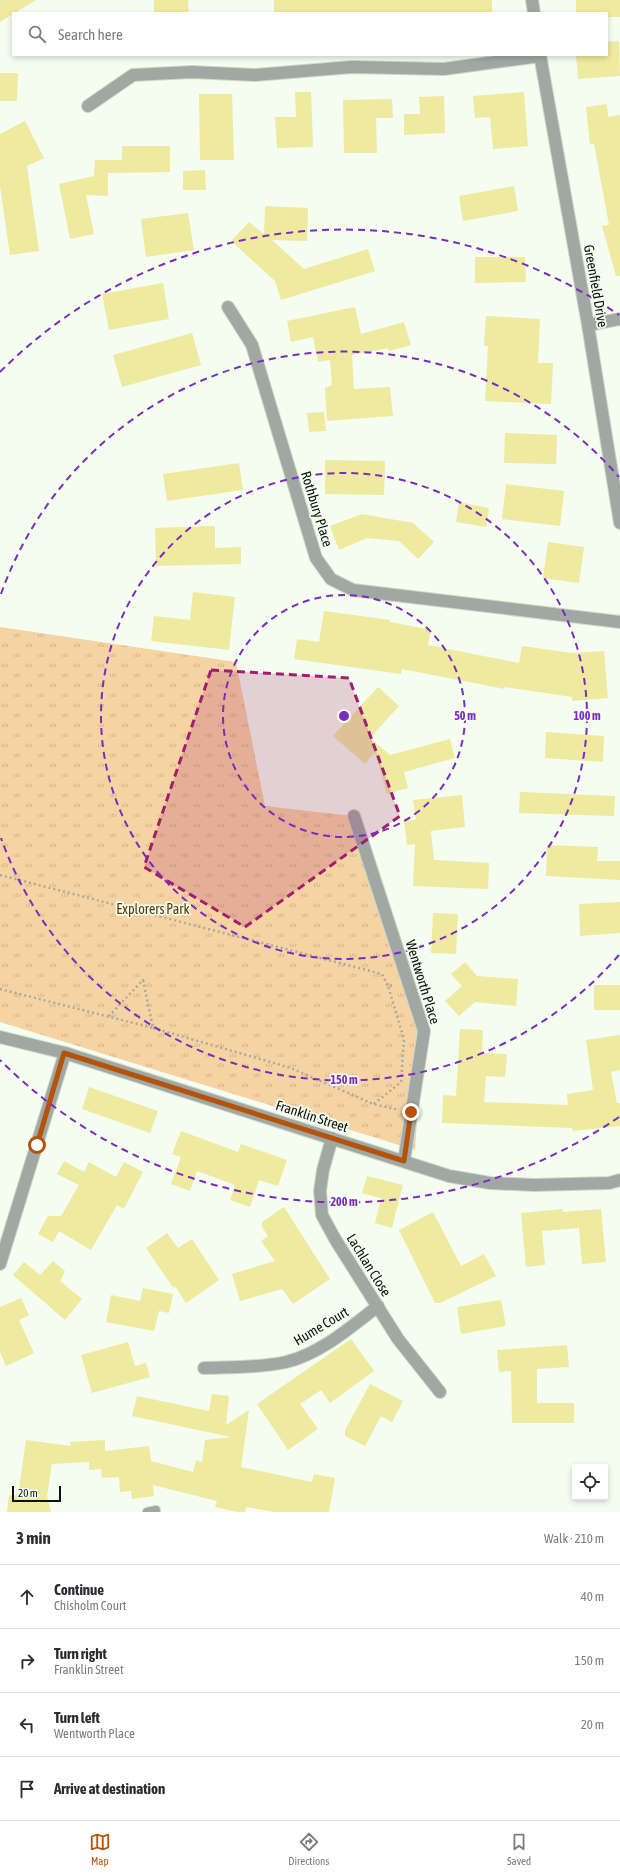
<!DOCTYPE html>
<html lang="en">
<head>
<meta charset="utf-8">
<style>
	:root { --surface:#fff; --page:#f2f2f3; --text:#2b2b33; --muted:#7c7c81; --line:#e1e1e2; --accent:#b45309 }
	body { margin:0; font-family:"Asap Condensed",sans-serif; background:var(--page); color:var(--text) }
	.controls { position:absolute; right:12px; bottom:12px; display:grid; overflow:hidden; border-radius:0px; box-shadow:0 2px 6px #0003 }
	.controls button { width:36px; height:36px; display:grid; place-items:center; padding:0; border:0; border-bottom:1px solid var(--line); background:var(--surface); color:var(--text); font:20px sans-serif }
	.scale { position:absolute; left:12px; bottom:10px; width:49px; box-sizing:border-box; padding-left:4px; border:2px solid #0e120d; border-top:0; font-size:11px; line-height:14px; white-space:nowrap; color:#0e120d; -webkit-text-stroke:3px #f4fdef; paint-order:stroke }
	.stop { position:absolute; width:12px; height:12px; margin:-9px; border:3px solid #b45309; border-radius:50%; background:#fff }
	.stop.end { background:#b45309; border-color:#fff; box-shadow:0 1px 4px #0008 }
	.list { margin:0; padding:0; list-style:none }
	h2 { display:flex; justify-content:space-between; align-items:center; height:52px; margin:0; padding:0 16px; font-size:17px }
	h2 small { font-size:13px; font-weight:400; color:var(--muted) }
	.list li { display:grid; grid-template-columns:26px 1fr auto; gap:12px; align-items:center; box-sizing:border-box; height:64px; padding:0 16px; border-top:1px solid var(--line) }
	.list b { display:block; font-size:15px; white-space:nowrap }
	.list p { margin:0; font-size:13px; white-space:nowrap; color:var(--muted) }
	.list em { font-size:13px; font-style:normal; color:var(--muted) }
	.icon { flex:none; width:22px; height:22px; fill:none; stroke:currentColor; stroke-width:2; stroke-linecap:round; stroke-linejoin:round }
	.map { position:relative; flex:none; width:620px; height:1512px; overflow:hidden }
	.search { position:absolute; background:var(--surface); box-shadow:0 2px 6px #0003; left:12px; right:12px; top:12px; height:44px; display:flex; align-items:center; gap:10px; box-sizing:border-box; padding:0 14px; border-radius:0px; color:var(--muted); font-size:15px }
	.sheet { height:308px; background:var(--surface) }
	nav { display:flex; justify-content:space-around; align-items:center; box-sizing:border-box; height:56px; border-top:1px solid var(--line); background:var(--surface); font-size:11px; color:var(--muted) }
	nav a { display:grid; justify-items:center; gap:2px }
	nav .on { color:var(--accent) }
	.map>svg:first-child { display:block }
	.park { fill:url(#park-tufts) }
	.building { fill:#eeeaa0 }
	.lines { fill:none; stroke-linecap:round; stroke-linejoin:round }
	.service-casing { stroke:#cfd7cb; stroke-width:10 }
	.minor-casing { stroke:#cfd7cb; stroke-width:14 }
	.tertiary-casing { stroke:#cfd7cb; stroke-width:14 }
	.path { stroke:#a4aca1; stroke-width:2.5; stroke-dasharray:2 3; stroke-linecap:butt }
	.service { stroke:#a0a8a4; stroke-width:8 }
	.minor { stroke:#a0a8a4; stroke-width:12 }
	.tertiary { stroke:#a0a8a4; stroke-width:12 }
	.route { stroke:#b45309; stroke-width:5 }
	.marked { fill:#a01e6f; fill-opacity:0.2; stroke:#a01e6f; stroke-width:3; stroke-dasharray:8 5; stroke-linejoin:round }
	.ring { fill:none; stroke:#7b2cbf; stroke-width:2; stroke-dasharray:7 5 }
	.labels { text-anchor:middle; dominant-baseline:central; stroke-width:3.5; stroke-linejoin:round; paint-order:stroke }
	.street-label { font-size:14px; fill:#0e120d; stroke:#f4fdef }
	.park-label { font-size:14px; fill:#553804; stroke:#f4fdef }
	.centre { fill:#7b2cbf; stroke:#f4fdef; stroke-width:2 }
	.ring-label { font-size:12px; text-anchor:middle; font-weight:bold; fill:#7b2cbf; stroke:#f4fdef; stroke-width:3.5; stroke-linejoin:round; paint-order:stroke }
</style>
</head>
<body>
<div class="map">
<svg width="620" height="1512" viewBox="0 0 620 1512">
	<defs>
		<pattern id="park-tufts" width="24" height="20" patternUnits="userSpaceOnUse"><rect width="24" height="20" fill="#f6d3a2"/><path d="M3 7l-1-3M5 7V3M7 7l1-3M15 17l-1-3M17 17v-4M19 17l1-3" fill="none" stroke="#d2b48a"/></pattern>
	</defs>
	<rect width="100%" height="100%" fill="#f4fdef"/>
	<path class="park" d="M0,627L236,662L265,806L352,816L423,1031L415,1150L0,1022Z"/>
	<path class="building" d="M0,0H36L0,22Z
		M154,0H188L189,13H154Z
		M274,0H492V13H274Z
		M576,0H620V17H607V13H576Z
		M619,41L620,76L578,79L576,55H607V42Z
		M0,73H18L17,101H0Z
		M295,92H311L313,147L277,148L275,117H296Z
		M524,92L528,146L493,149L490,117L475,118L473,96Z
		M199,94H232L234,160H200Z
		M444,96L445,133L404,135V114H420L419,97Z
		M392,99L393,118H376L377,153H344L343,100Z
		M607,104L608,117L620,115V276H616L602,226L609,225L594,144H590L586,107Z
		M25,121L44,158L27,166L39,251L10,255L0,186V134Z
		M122,146H170V172L108,173V196L86,195L94,234L70,239L59,184L94,176L95,160H122Z
		M205,170L206,190H183V171Z
		M514,186L518,211L463,221L459,196Z
		M265,206L308,208L307,241L272,240L304,269L368,249L375,271L281,300L275,281L231,241L249,222L264,234Z
		M188,213L194,250L146,257L141,219Z
		M475,257H525L526,282L475,283Z
		M163,283L169,319L109,330L102,294Z
		M355,307L361,334L404,322L411,345L389,351L388,348L352,355L354,389L390,387L393,416L327,421L325,388L332,385L330,360L318,362L313,337L291,342L287,321Z
		M486,316L540,319L538,363H553L551,404L485,401L488,346H484Z
		M192,333L201,365L122,387L113,355Z
		M324,412L326,431L309,432L307,413Z
		M505,433L557,435L556,464L504,463Z
		M325,460L385,461L384,495L325,494Z
		M239,463L243,490L167,501L163,474Z
		M506,484L564,491L560,526L502,519Z
		M459,502L489,508L486,527L456,522Z
		M362,514L413,523L434,542L418,559L399,541L367,538L339,550L330,526Z
		M215,526V548L241,547V564L156,566L155,528Z
		M548,542L584,547L579,583L543,578Z
		M193,592L235,597L229,650L151,641L154,616L190,620Z
		M324,611L390,620V622L431,630L428,645L519,663L522,646L572,653L604,651L608,698L572,701V697L505,687V689L402,669L401,674L294,659L297,639L319,642Z
		M378,687L399,706L370,738L390,755L450,739L455,758L404,772L408,788L387,794L375,752L365,764L333,736Z
		M546,732L604,736L603,762L545,758Z
		M520,792L615,796L614,816L519,813Z
		M462,795L465,827L431,831L434,860L489,863L488,889L413,886L415,844L407,845L404,821L416,820L413,800Z
		M547,845L598,847L597,861H620V880L546,876Z
		M620,902V933L580,936L579,904Z
		M433,913L458,914L456,954L431,953Z
		M465,962L477,976L518,979L516,1006L475,1002L459,1016L445,1001L462,986L451,974Z
		M594,985H620V1010H594Z
		M460,1029L483,1030L482,1053L507,1054L505,1077L486,1076L484,1102L568,1105L567,1094L593,1090L586,1040L620,1035V1070L611,1072L617,1103H620V1126L573,1131L572,1128L442,1123L443,1095L456,1096Z
		M89,1087L158,1111L150,1133L82,1109Z
		M181,1131L238,1152L241,1144L287,1160L278,1186L259,1180L250,1207L230,1200L235,1185L197,1171L190,1191L171,1184L181,1157L172,1154Z
		M64,1161L84,1172L89,1162L116,1177L124,1162L143,1172L124,1209L117,1205L91,1250L59,1231L53,1242L38,1234L48,1216H61L79,1185L57,1174Z
		M367,1176L403,1185L392,1228L375,1223L381,1198L362,1193Z
		M284,1207L330,1279L293,1304L282,1289L240,1301L232,1274L275,1261L261,1241L268,1236L262,1227V1222Z
		M563,1209V1212L601,1209L606,1262L582,1264L579,1228L542,1231L545,1265L526,1267L521,1213Z
		M433,1212L461,1266L484,1254L496,1276L440,1303H435L399,1230Z
		M167,1233L178,1248L192,1239L219,1280L186,1303L175,1286L174,1289L146,1248Z
		M53,1261L65,1271L60,1281L82,1299L65,1320L13,1275L24,1262L40,1275Z
		M143,1288L173,1294L169,1313L159,1311L154,1331L106,1322L111,1295L140,1301Z
		M21,1298L29,1315L19,1320L34,1353L6,1366L0,1352V1307Z
		M501,1300L506,1326L461,1334L457,1307Z
		M351,1339L374,1371L330,1403L321,1390L300,1404L318,1429L288,1450L257,1404Z
		M128,1342L135,1366L146,1363L150,1377L92,1393L81,1355Z
		M567,1345L569,1367L537,1369V1403H574V1423H512L511,1371L499,1372L497,1350Z
		M370,1384L403,1401L392,1422L381,1416L365,1446L345,1436V1430Z
		M212,1394L229,1396L226,1425L249,1410L241,1467L312,1482L314,1474L335,1478L329,1512H275L246,1507L245,1512H237L215,1507L217,1501L153,1485L154,1496L132,1499L131,1491L120,1492L119,1477L102,1478L101,1469L89,1470V1462L52,1464L47,1496L51,1512H7L9,1495L18,1496L26,1440L71,1446L70,1442L105,1440V1451L149,1446L151,1461L193,1472L196,1460L202,1462L205,1440L231,1437L132,1416L137,1396L209,1411Z"/>
	<g class="lines">
		<defs>
			<path id="service" d="M147,1512L156,1510"/>
			<path id="minor" d="M532,0L534,13
				M540,55L588,325L620,523
				M88,106L133,75L192,72L255,75L352,67L444,69L540,56
				M228,307L252,345L316,558L331,579L353,590L620,622
				M588,325L620,319
				M354,816L424,1031L404,1161
				M332,1138L323,1170L320,1191L322,1215L335,1239L398,1339L440,1392
				M0,1264L65,1053
				M204,1368C229,1367 261,1368 286,1362C320,1354 351,1327 378,1306"/>
			<path id="tertiary" d="M0,1037L65,1053L449,1176L490,1183L534,1185L609,1183L620,1180"/>
		</defs>
		<use href="#service" class="service-casing"/>
		<use href="#minor" class="minor-casing"/>
		<use href="#tertiary" class="tertiary-casing"/>
		<path class="path" d="M0,875L382,974L388,986L395,985
			M0,989L153,1028L143,980L109,1016
			M153,1028L291,1068L373,1104L399,1110
			M374,1104L401,1082L404,1039L388,986"/>
		<use href="#service" class="service"/>
		<use href="#minor" class="minor"/>
		<use href="#tertiary" class="tertiary"/>
	</g>
	<g class="lines">
		<path class="route" d="M37,1145L64,1053L404,1161L411,1112"/>
	</g>
	<path class="marked" d="M211,670L349,678L400,816L245,927L144,867Z"/>
	<g class="ring">
		<circle cx="344" cy="716" r="121"/>
		<circle cx="344" cy="716" r="243"/>
		<path d="M619 955A364 364 0 0 1 1 838M1 594A364 364 0 0 1 619 477"/>
		<path d="M619 1117A486 486 0 0 1 0 1060M0 372A486 486 0 0 1 619 315"/>
	</g>
	<g class="labels">
		<g class="street-label">
			<text transform="translate(596 286) rotate(80)">Greenfield Drive</text>
			<text transform="translate(317 509) rotate(73)">Rothbury Place</text>
			<text transform="translate(423 982) rotate(73)">Wentworth Place</text>
			<text transform="translate(312 1116) rotate(18)">Franklin Street</text>
			<text transform="translate(369 1265) rotate(58)">Lachlan Close</text>
			<text transform="translate(321 1326) rotate(-31)">Hume Court</text>
		</g>
		<g class="park-label">
			<text x="153" y="909">Explorers Park</text>
		</g>
	</g>
	<circle cx="344" cy="716" r="6" class="centre"/>
	<g class="ring-label">
		<text x="465" y="720">50 m</text>
		<text x="587" y="720">100 m</text>
		<text x="344" y="1084">150 m</text>
		<text x="344" y="1206">200 m</text>
	</g>
</svg>
<div class="controls">
<button><svg class="icon" aria-label="locate" viewBox="0 0 24 24"><circle cx="12" cy="12" r="6"/><path d="M12 2v4M12 18v4M2 12h4M18 12h4"/></svg></button>
</div>
<div class="scale">20 m</div>
<div class="stop" style="left:37px;top:1145px"></div>
<div class="stop end" style="left:411px;top:1112px"></div>
<div class="search"><svg class="icon" aria-label="search" viewBox="0 0 24 24"><circle cx="10" cy="10" r="6"/><path d="M15 15l6 6"/></svg>Search here</div>
</div>
<section class="sheet">
<h2>3 min<small>Walk · 210 m</small></h2>
<ul class="list">
<li><svg class="icon" aria-label="ahead" viewBox="0 0 24 24"><path d="M12 20V5M6 11l6-6 6 6"/></svg><div><b>Continue</b><p>Chisholm Court</p></div><em>40 m</em></li>
<li><svg class="icon" aria-label="right" viewBox="0 0 24 24"><path d="M7 20v-9h11M14 6l5 5-5 5"/></svg><div><b>Turn right</b><p>Franklin Street</p></div><em>150 m</em></li>
<li><svg class="icon" aria-label="left" viewBox="0 0 24 24"><path d="M17 20v-9H6M10 6l-5 5 5 5"/></svg><div><b>Turn left</b><p>Wentworth Place</p></div><em>20 m</em></li>
<li><svg class="icon" aria-label="arrive" viewBox="0 0 24 24"><path d="M6 21V4h12l-3 4 3 4H6"/></svg><div><b>Arrive at destination</b></div></li>
</ul>
</section>
<nav>
<a class="on"><svg class="icon" aria-label="map" viewBox="0 0 24 24"><path d="M3 6l6-2 6 2 6-2v14l-6 2-6-2-6 2zM9 4v14M15 6v14"/></svg>Map</a>
<a><svg class="icon" aria-label="directions" viewBox="0 0 24 24"><path d="M12 3l9 9-9 9-9-9zM9 14v-3h6M13 9l2 2-2 2"/></svg>Directions</a>
<a><svg class="icon" aria-label="saved" viewBox="0 0 24 24"><path d="M7 4h10v16l-5-4-5 4z"/></svg>Saved</a>
</nav>
</body>
</html>
